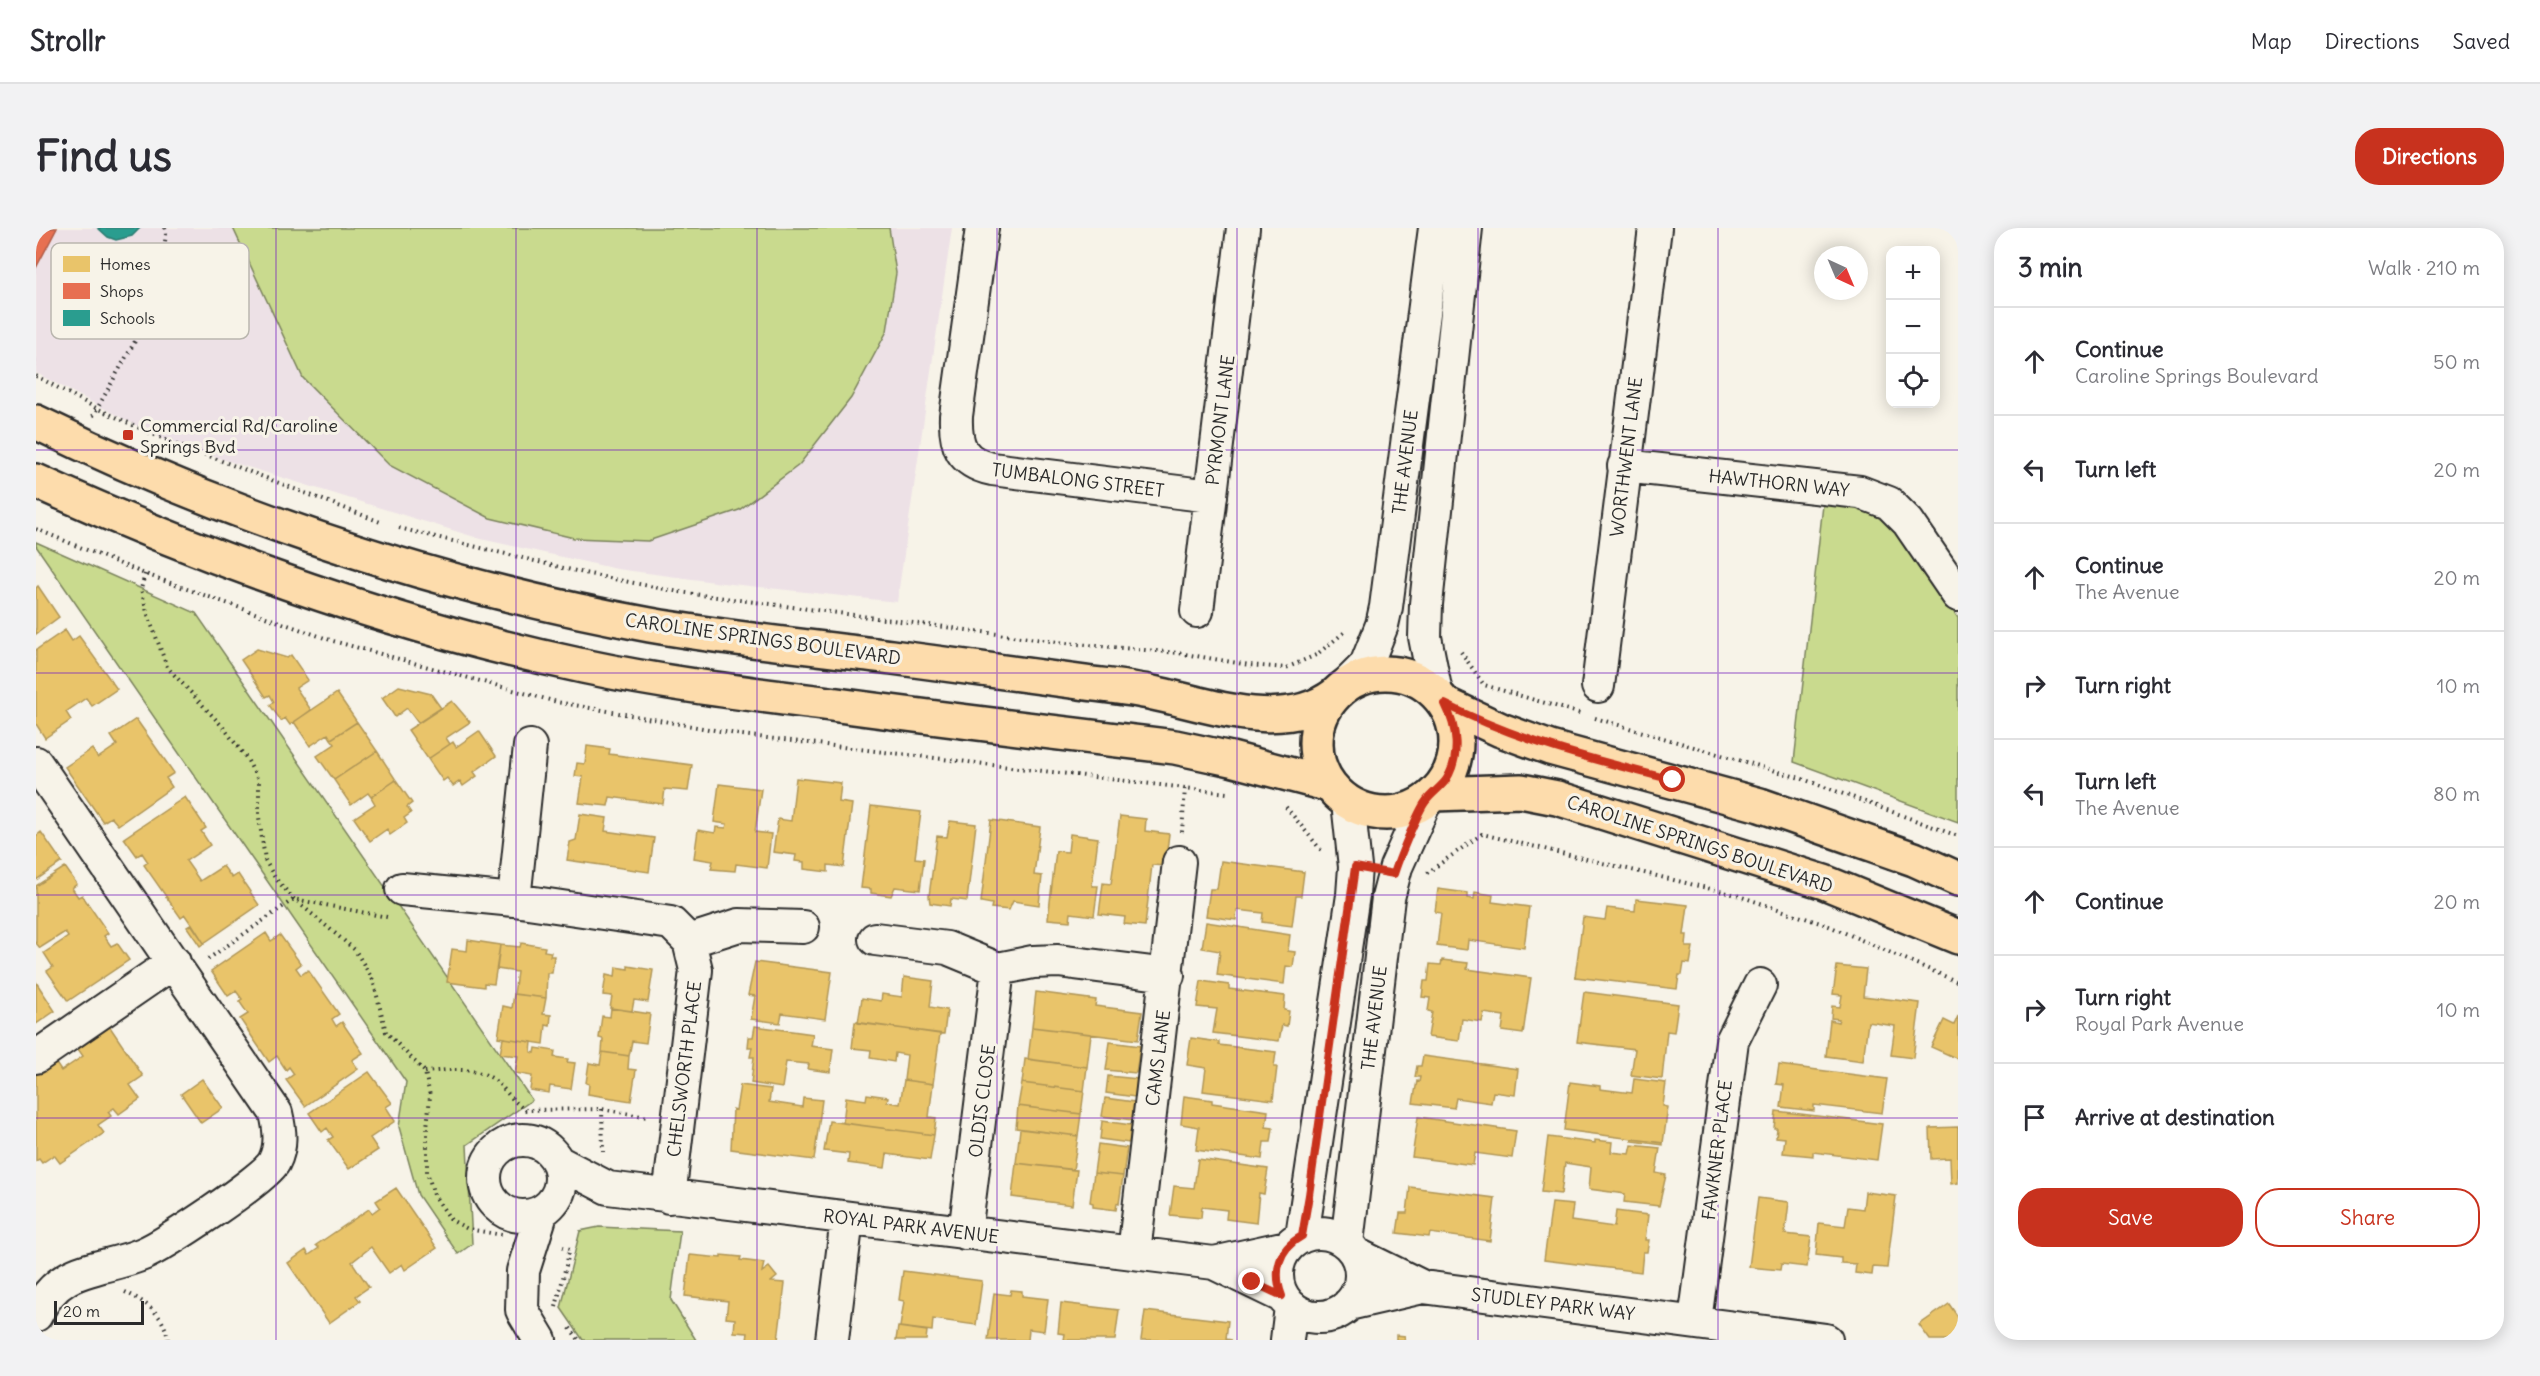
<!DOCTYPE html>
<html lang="en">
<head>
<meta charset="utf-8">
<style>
	:root { --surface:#fff; --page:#f2f2f3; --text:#2b2b33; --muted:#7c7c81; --line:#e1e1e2; --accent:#c8321e }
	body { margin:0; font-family:Delius,sans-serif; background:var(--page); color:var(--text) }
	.controls { position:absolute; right:18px; top:18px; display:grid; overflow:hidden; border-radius:12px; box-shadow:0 3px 15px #0003 }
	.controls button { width:54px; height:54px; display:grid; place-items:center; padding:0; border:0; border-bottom:2px solid var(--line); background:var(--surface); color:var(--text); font:30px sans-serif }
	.compass { position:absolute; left:1778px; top:18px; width:54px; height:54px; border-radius:50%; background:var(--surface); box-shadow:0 3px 15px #0003; rotate:136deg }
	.scale { position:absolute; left:18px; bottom:15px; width:90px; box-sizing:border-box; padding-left:6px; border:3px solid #2b2b2b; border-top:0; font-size:16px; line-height:21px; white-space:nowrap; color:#2b2b2b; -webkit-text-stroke:4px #f7f3e8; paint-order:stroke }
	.stop { position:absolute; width:18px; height:18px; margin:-14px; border:4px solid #c8321e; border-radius:50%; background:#fff }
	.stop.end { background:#c8321e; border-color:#fff; box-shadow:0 2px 6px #0008 }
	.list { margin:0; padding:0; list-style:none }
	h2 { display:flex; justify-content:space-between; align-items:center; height:78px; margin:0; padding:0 24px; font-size:26px }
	h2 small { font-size:20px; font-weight:400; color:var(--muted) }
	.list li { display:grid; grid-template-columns:39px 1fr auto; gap:18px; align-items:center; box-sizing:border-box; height:108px; padding:0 24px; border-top:2px solid var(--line) }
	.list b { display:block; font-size:22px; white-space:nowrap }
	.list p { margin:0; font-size:20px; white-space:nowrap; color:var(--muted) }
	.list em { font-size:20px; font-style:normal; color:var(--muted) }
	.actions { display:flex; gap:12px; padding:18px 24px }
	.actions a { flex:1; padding:14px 0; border:2px solid var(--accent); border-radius:24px; text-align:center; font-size:21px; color:var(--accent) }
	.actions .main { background:var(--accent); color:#fff }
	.icon { flex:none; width:33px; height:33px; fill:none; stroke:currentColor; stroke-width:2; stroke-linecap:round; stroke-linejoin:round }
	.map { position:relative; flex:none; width:1922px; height:1112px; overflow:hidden; border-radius:24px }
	header { display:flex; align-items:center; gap:36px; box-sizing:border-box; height:84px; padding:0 30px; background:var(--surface); border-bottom:2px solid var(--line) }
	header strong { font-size:28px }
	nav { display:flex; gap:33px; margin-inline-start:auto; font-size:21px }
	.intro { display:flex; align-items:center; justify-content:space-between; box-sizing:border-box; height:144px; padding:0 36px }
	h1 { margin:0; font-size:42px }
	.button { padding:15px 27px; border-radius:24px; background:var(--accent); color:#fff; font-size:21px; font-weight:700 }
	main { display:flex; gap:36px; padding:0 36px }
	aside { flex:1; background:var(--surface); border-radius:24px; box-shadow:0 3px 15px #0003 }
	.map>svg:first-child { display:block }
	.built { fill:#ede1e6 }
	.green { fill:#c9da8e; stroke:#7a825c; stroke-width:1.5 }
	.homes { fill:#e9c46a; stroke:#b09657; stroke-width:1.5 }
	.shops { fill:#e76f51; stroke:#af5b46; stroke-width:1.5 }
	.schools { fill:#2a9d8f; stroke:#2a7b71; stroke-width:1.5 }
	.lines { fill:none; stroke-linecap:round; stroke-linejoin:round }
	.minor-casing { stroke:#2b2b2b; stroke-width:36 }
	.major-casing { stroke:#2b2b2b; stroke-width:38 }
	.path { stroke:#2b2b2b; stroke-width:4; stroke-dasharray:1.5 4.5; stroke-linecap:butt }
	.minor { stroke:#f7f3e8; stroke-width:32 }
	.major { stroke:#fddcac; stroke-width:33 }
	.route { stroke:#c8321e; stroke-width:8 }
	.grid { fill:none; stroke:#7b2cbf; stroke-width:1.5; stroke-opacity:0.55 }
	.poi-dot { fill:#c8321e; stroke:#f7f3e8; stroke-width:2 }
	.labels { text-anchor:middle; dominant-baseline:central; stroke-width:6; stroke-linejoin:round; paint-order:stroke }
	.street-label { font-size:18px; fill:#2b2b2b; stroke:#f7f3e8 }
	.poi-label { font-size:18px; fill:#2b2b2b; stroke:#f7f3e8; text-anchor:start }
	.key { fill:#f7f3e8; stroke:#bab7af; stroke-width:1.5 }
	.key-label { font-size:16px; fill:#2b2b2b }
</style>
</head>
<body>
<header>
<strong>Strollr</strong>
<nav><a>Map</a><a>Directions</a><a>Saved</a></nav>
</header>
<div class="intro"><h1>Find us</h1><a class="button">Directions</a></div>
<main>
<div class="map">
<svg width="1922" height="1112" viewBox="0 0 1922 1112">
	<rect width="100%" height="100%" fill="#f7f3e8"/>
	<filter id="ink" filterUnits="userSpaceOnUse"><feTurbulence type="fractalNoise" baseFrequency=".0167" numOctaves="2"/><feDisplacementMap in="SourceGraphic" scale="12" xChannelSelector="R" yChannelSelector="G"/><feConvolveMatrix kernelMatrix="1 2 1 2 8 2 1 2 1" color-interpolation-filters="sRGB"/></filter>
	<g filter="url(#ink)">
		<path class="built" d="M0,0H916L861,374L686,355L581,341L445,311L134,215L0,145Z"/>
		<path class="green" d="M197,0H853L860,45L851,103L815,170L763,237L703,282L612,313L538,310L454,290L353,237L267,150Z
			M1787,277L1819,280L1837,286L1853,296L1867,310L1922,390V594L1758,534Z
			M0,314L160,385L496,872L431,917L436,1016L422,1026L382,967L363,899L370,854L0,318Z
			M563,999L644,1003L635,1072L660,1112H547L525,1080L544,1003Z"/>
		<path class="homes" d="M2,358L23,389L0,406V360Z
			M29,402L36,413L43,408L81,461L56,478L50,470L30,484L35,492L9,510L0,496V422Z
			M221,421L251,430L255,427L272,452L260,460L275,482L254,497L249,490L245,493L234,477L238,474L234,467L230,469L205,432Z
			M363,458L395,466L405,480L382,495L371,480L359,489L346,470Z
			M301,465L321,494L295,511L292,506L274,518L258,494Z
			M416,473L434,494L410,510L414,516L392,531L372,502Z
			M100,491L138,545L130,550L136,559L82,597L75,589L67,594L29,539L56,521L62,530L81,517L75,508Z
			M321,494L341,523L298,552L281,528L299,516L295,511Z
			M443,503L460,528L438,544L441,548L427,558L424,553L417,558L411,550L407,553L392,531L417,514L420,519Z
			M551,518L574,521L573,526L656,537L652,563L629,561L627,576L574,569L572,578L543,575L547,549L539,548L541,535L549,536Z
			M341,523L360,552L335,569L332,565L315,577L298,552Z
			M760,550L805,555L803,574L816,576L808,639L792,637V644L768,641V634L759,633L760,627L737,624L742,591L755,593Z
			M360,552L376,575L371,579L375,585L368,590L371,595L354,607L351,601L334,613L318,590L339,576L335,569Z
			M683,556L725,561L719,604L735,606L731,640L700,636L699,643L675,641L677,633L658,630L662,602L679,605L680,599L690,600L691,596L678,594Z
			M149,569L170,600L165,603L174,617L150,633L164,653L187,638L196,650L202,646L223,677L168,715L149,687L145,690L108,637L112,634L106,625L101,628L88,610Z
			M835,578L885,584L879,630L888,631L884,662L859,659L855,668L835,665V661L825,660Z
			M544,586L571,590L569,603L618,610L613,644L531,632L534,614L540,612Z
			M1084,588L1110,591L1109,603L1133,606L1129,638L1116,637L1109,698L1088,696L1089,689L1063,686L1067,655L1075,656Z
			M955,592L1004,599L998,647L1006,648L1003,677L977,673L973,682L955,680L956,676L945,674Z
			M914,593L940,596L931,673L915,671L914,678L894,675L893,668L901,608L911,609Z
			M5,604L26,634L0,652V608Z
			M1034,606L1062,610L1056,658H1062L1058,688L1035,685L1034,693L1012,691L1020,623L1032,624Z
			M1185,633L1268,644L1265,668H1260L1256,698L1226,694L1227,685L1201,682L1200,692L1170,688L1174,661H1181Z
			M29,639L41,656L36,660L42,669L46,667L72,705L68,708L75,718L81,715L93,732L32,773L11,743L17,739L8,725L32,709L29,704L4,720L0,715V658Z
			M1402,661L1431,665V670L1438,671L1439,664L1457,667L1456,674L1493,679L1488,720L1432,712L1431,722L1401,718L1405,685L1399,684Z
			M1600,671L1652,677L1648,707H1651L1650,719H1657L1654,736L1648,735L1646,747H1643L1641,761L1539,749L1547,689L1569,692L1571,680L1599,683Z
			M1170,694L1254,707L1252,723L1259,724L1257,739L1250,738L1248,756L1181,747L1184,723L1166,720Z
			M156,696L168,715L164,718L151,699Z
			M230,705L235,713L244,707L265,736L260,740L265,747L272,742L303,786L296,791L300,798L306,794L327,825L316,832L322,841L269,878L250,852L258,846L253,839L250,842L241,828L233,834L204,791L212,786L203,773L206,771L200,763L192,768L175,743Z
			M432,712L464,717L458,756L448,755V759L411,754L416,721L431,723Z
			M485,715L509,719L508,723L515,724L514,728H518L516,745H511L510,770L478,766L481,744L461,741L464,717L484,719Z
			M1406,732L1432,735L1431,741L1495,750L1487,806L1466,803L1468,788L1448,785L1446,794L1426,791L1423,813L1392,809L1396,784L1392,783L1394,770L1386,769L1388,753H1392L1394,736L1405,737Z
			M719,734L796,744L789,791L746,785L744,795L715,791L719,768L712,767Z
			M592,738L617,742L612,774L598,772L596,783L574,780L576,768L567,767L570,747L579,749L580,739L592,741Z
			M1801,738L1830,741L1827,768L1884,775L1877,830L1855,827L1859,798L1832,794L1827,833L1790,828L1794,792L1802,794L1803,791L1795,790L1796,778L1804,779L1806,767L1797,766Z
			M868,749L897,753L894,779L911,782L908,806L822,795L826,770L845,773L846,766L866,769Z
			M1165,753L1193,757V761L1249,768L1248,782L1253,783L1251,798L1246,797L1243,813L1177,805L1181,781L1161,779Z
			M0,754L19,783L0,796Z
			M1000,764L1060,772L1059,778L1106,784L1102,812L996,799Z
			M1548,764L1642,776L1638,804L1631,803L1626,851L1595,847L1599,821L1541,814Z
			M478,766L510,770L507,786L515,787L514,798L510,797L508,816L462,809L467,778L476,780Z
			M575,780L614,786L610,815L596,813L593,828L566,824L567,811L563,810L566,788L574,789Z
			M1922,788V831L1895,819L1908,792L1918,797Z
			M819,794L904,806L897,856L868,852L871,827L859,825L858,834L834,830L835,822L816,820Z
			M719,798L777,806L775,818L797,821L794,844L772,841L773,836L750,834L746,860L715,855L718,829H714L716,819H712L713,809H717Z
			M74,799L107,848L94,857L104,871L83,886L78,880L72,884L75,888L62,897L68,905L24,935L18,927L6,935L3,931L0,933V847L19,834L25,843L47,828L42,821Z
			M996,799L1055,806L1051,839L992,831Z
			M467,810L496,814L495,824L499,825L500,820L519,823L518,829L532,831L531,834L539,835L535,861L514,858L513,865L494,862L496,848L479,845L482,828L464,826Z
			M1155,810L1183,814V817L1240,824L1238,839H1241L1237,872L1167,863L1170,840L1151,837Z
			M1074,814L1104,818L1100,845L1070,842Z
			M566,824L593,828L592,841L600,842L595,873L552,866L553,856L550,855L553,835L564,837Z
			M1387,828L1482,841L1479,867L1457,864L1455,875L1420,870L1418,880L1377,875L1381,853L1383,854L1384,849H1379L1381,838H1385Z
			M989,831L1051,839L1048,863L986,855Z
			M1743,837L1851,851L1846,885L1778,877V883L1745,879L1748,857L1740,856Z
			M333,844L356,875L350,879L359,893L334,910L342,922L313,941L292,912L297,909L291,900L286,904L273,885Z
			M1072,848L1102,851L1099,869L1070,865Z
			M166,851L187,880L165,895L145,866Z
			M1598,851L1630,855L1627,878L1632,879L1627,915L1528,902L1534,854L1564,858V861L1596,865Z
			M868,852L897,856L893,889L900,890L898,907L807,895L810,869L830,872L831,866L852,869L851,874L864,876Z
			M986,855L1048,863L1045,886L982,878Z
			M704,857L735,861L733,874L766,879L767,870L786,872L778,932L695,921L697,881L700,882Z
			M1148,868L1176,872V875L1232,883L1230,899L1237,900L1235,914H1228L1226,931L1160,922L1163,899L1145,896Z
			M1069,870L1098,874L1096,892L1066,888Z
			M982,878L1045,886L1042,908L980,900Z
			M1740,883L1846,896L1841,932L1777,924V928L1747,925L1749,910L1740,909L1741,900H1738Z
			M1382,889L1480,903L1476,930L1439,925L1437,937L1376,929Z
			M793,893L898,907L894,932L851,926L849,940L812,935L813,926L788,923Z
			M1066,893L1095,897L1093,915L1064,911Z
			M1922,899V955L1915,956L1914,930L1895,931L1894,900Z
			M984,901L1042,908L1037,942L980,935Z
			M1512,909L1559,915V912L1576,914L1575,924L1594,926L1596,917L1624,920L1620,945L1630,947L1623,978L1588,974L1589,966L1553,961L1555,939L1529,935L1525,966L1505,964Z
			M1597,911L1627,915V917L1596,913Z
			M1062,916L1091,920L1087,948L1058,945Z
			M1162,931L1232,941L1228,966L1223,965L1220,995L1190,991L1191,982L1166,979L1165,990L1134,987L1138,958L1158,960Z
			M980,935L1041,942L1036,977L976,969Z
			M1058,945L1087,948L1083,976L1081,975L1080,982L1057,979V975L1054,974Z
			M1374,959L1459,970L1454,1013L1394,1005L1393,1009L1361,1005L1364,985H1371Z
			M360,960L401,1020L369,1042L366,1036L353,1045L335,1019L316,1034L333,1059L320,1068L324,1073L293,1095L252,1035L270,1022L273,1027L283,1020L280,1017L333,981L336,985L344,979L340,973Z
			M1829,964L1860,968L1851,1040L1837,1039L1836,1047L1819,1045L1820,1036L1805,1035V1030L1780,1027L1783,995L1809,998L1812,979L1827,981Z
			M1722,970L1753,974L1749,1006L1775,1009L1771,1039L1745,1036L1744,1042L1713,1039Z
			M1516,975L1537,977L1535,993L1578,999L1580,983L1612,987L1609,1012H1613L1611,1024H1607L1605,1044L1508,1032Z
			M654,1027L685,1030V1027L705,1029L704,1032L728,1035L726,1044L733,1039L741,1049L735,1054L749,1055L742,1112H711L712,1105L698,1104L699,1091L690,1090L692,1073L649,1068Z
			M867,1043L946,1053L940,1097L897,1091L896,1103L864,1099L868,1073L863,1072Z
			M975,1062L986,1063V1068L1012,1071L1008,1103L993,1101L992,1112H952L958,1065L974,1067Z
			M1025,1075L1083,1082L1079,1112H1028L1029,1106L1022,1105Z
			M1913,1076L1922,1089V1112H1894L1883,1097Z
			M1109,1083L1192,1093L1190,1111L1196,1112H1105Z
			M862,1099L891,1103L890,1112H860Z
			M1360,1107L1369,1108L1368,1112H1360Z"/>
		<path class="shops" d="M0,0H21L0,40Z"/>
		<path class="schools" d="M62,0H104L96,8L80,12L72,9Z"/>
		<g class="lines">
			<defs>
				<path id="minor" d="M946,0L920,188C919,218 925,234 956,241L1175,268
					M1588,238L1824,264L1853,275L1872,294L1922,367
					M1161,383L1207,0
					M1310,457L1330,437L1346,397L1350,379L1399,0
					M1562,458L1619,0
					M1400,465L1389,409L1390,376L1430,0
					M0,535L240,885C244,902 246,918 238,934C228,952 128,1017 107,1026C63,1044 23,1036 0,1087
					M366,661L478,672L635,695L653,713L660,742L633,969
					M478,672L494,518
					M839,711L911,720L962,741L997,734L1022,733L1132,747
					M653,713L703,697L767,699
					M0,829L138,734
					M449 950a38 38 0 1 1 76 0a38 38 0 1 1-76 0Z
					M522,934L572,960L1178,1035L1246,1068
					M1241 1047a42 42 0 1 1 84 0a42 42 0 1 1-84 0Z
					M929,1005L962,741
					M1266,1008L1317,667L1319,639L1312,574
					M1311,1015L1352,670L1360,639L1390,572
					M1098,1025L1143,634
					M1320,1026L1387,1059L1790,1112
					M1178,1035L1251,1019
					M1313,1076L1387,1059
					M1659,1093L1696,813L1724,757
					M504,1112L486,1082L487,1043L506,983
					M796,1112L811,991
					M1251,1112L1255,1079"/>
				<path id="major" d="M0,194C194,289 401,358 614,397C694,411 775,419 856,429C920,437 985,446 1050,455C1072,458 1095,460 1117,465C1174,477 1247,506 1299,467
					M0,253C176,333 357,398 547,438C626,455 707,465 787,475C904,491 1021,505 1139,519L1195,531L1294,557
					M1280 515a70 70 0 1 1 140 0a70 70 0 1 1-140 0Z
					M1409,476L1465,502L1514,520L1724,577L1878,631L1922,651
					M1398,566L1485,563L1521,570L1788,654L1922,709"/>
			</defs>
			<use href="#minor" class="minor-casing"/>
			<use href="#major" class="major-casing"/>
			<path class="path" d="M0,148L60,180L121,208L347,295
				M57,188L121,74L130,6L129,0
				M363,300L548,345L643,364L1030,415L1143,425L1213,437L1250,440L1280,427L1310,403
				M0,301L109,346L297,413L521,474L706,507L1191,565
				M109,346L105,361L111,384L131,439L187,499L211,531L223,554V589L229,632L239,650L258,671L319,722L337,752L350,804L389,844L394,868L391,900V944L398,967L415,992L432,1001L466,1007
				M1425,424L1448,457L1546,486
				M1559,490L1764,550L1922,608
				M1250,579L1285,622
				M1146,604L1149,560
				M1391,645L1446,606L1700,667L1793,698L1922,754
				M172,731L258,671L351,689
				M389,844C412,842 445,837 463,856C472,865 479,876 490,882L566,881L611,889
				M566,881L567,924
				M89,1064C110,1074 129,1087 132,1112
				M520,1079L534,1021L527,1019
				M534,1100L543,1112"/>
			<use href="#minor" class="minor"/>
			<use href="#major" class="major"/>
		</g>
	</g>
	<g class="lines" filter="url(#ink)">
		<path class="route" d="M1216,1054L1246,1068C1237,1044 1242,1021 1266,1008L1273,967L1319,639L1358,646C1362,633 1382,583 1390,573C1396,565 1404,560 1410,552C1425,528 1421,500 1409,476C1482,513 1558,532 1637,552"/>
	</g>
	<path class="grid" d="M240,0V1112M480,0V1112M721,0V1112M961,0V1112M1201,0V1112M1442,0V1112M1682,0V1112M0,222H1922M0,445H1922M0,667H1922M0,890H1922"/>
	<rect class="poi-dot" x="86" y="201" width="12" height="12" rx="3"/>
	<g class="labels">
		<g class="street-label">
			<text transform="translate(1184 192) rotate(-83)">PYRMONT LANE</text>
			<text transform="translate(1590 229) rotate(-83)">WORTHWENT LANE</text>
			<text transform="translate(1369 234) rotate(-83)">THE AVENUE</text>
			<text transform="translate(1042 252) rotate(7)">TUMBALONG STREET</text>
			<text transform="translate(1743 255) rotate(6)">HAWTHORN WAY</text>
			<text transform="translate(727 411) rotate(8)">CAROLINE SPRINGS BOULEVARD</text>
			<text transform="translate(1664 616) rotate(18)">CAROLINE SPRINGS BOULEVARD</text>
			<text transform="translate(1338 790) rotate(-83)">THE AVENUE</text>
			<text transform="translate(1122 830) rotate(-83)">CAMS LANE</text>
			<text transform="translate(648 841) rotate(-83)">CHELSWORTH PLACE</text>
			<text transform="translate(946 873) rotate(-83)">OLDIS CLOSE</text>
			<text transform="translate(1681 922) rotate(-83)">FAWKNER PLACE</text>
			<text transform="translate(875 998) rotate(7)">ROYAL PARK AVENUE</text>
			<text transform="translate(1517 1076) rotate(7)">STUDLEY PARK WAY</text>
		</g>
		<g class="poi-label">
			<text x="104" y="197">Commercial Rd/Caroline<tspan x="104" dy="21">Springs Bvd</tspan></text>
		</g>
	</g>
	<rect x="15" y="15" width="198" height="96" rx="9" class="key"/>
	<rect x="27" y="28" width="27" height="16" fill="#e9c46a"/>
	<rect x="27" y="55" width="27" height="16" fill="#e76f51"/>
	<rect x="27" y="82" width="27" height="16" fill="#2a9d8f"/>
	<g class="key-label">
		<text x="64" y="42">Homes</text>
		<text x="64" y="69">Shops</text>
		<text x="64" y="96">Schools</text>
	</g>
</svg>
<div class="controls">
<button>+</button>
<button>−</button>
<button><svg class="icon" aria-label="locate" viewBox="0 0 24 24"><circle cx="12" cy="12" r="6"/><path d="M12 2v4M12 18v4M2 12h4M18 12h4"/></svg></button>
</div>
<svg class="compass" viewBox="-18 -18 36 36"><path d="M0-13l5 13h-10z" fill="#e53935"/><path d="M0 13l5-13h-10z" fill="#7c7c81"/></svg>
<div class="scale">20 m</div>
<div class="stop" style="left:1637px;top:552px"></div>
<div class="stop end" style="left:1216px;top:1054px"></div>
</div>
<aside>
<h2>3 min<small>Walk · 210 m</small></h2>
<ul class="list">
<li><svg class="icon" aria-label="ahead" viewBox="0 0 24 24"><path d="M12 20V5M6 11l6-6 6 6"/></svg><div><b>Continue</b><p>Caroline Springs Boulevard</p></div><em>50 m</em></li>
<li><svg class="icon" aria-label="left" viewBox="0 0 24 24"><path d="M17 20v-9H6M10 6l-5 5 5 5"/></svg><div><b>Turn left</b></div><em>20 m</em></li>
<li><svg class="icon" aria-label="ahead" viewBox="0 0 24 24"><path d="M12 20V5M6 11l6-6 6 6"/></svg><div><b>Continue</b><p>The Avenue</p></div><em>20 m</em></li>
<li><svg class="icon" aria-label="right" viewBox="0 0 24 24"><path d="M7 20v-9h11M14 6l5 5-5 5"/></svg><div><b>Turn right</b></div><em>10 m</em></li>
<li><svg class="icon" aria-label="left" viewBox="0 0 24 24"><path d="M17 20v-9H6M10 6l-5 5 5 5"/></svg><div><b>Turn left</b><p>The Avenue</p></div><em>80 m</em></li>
<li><svg class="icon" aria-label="ahead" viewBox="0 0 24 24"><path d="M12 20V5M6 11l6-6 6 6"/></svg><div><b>Continue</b></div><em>20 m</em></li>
<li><svg class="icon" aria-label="right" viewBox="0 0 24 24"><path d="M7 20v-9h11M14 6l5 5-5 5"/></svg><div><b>Turn right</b><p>Royal Park Avenue</p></div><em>10 m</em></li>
<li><svg class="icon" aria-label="arrive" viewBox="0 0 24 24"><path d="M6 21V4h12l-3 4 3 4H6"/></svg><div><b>Arrive at destination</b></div></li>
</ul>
<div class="actions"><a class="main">Save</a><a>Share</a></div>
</aside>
</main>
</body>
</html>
